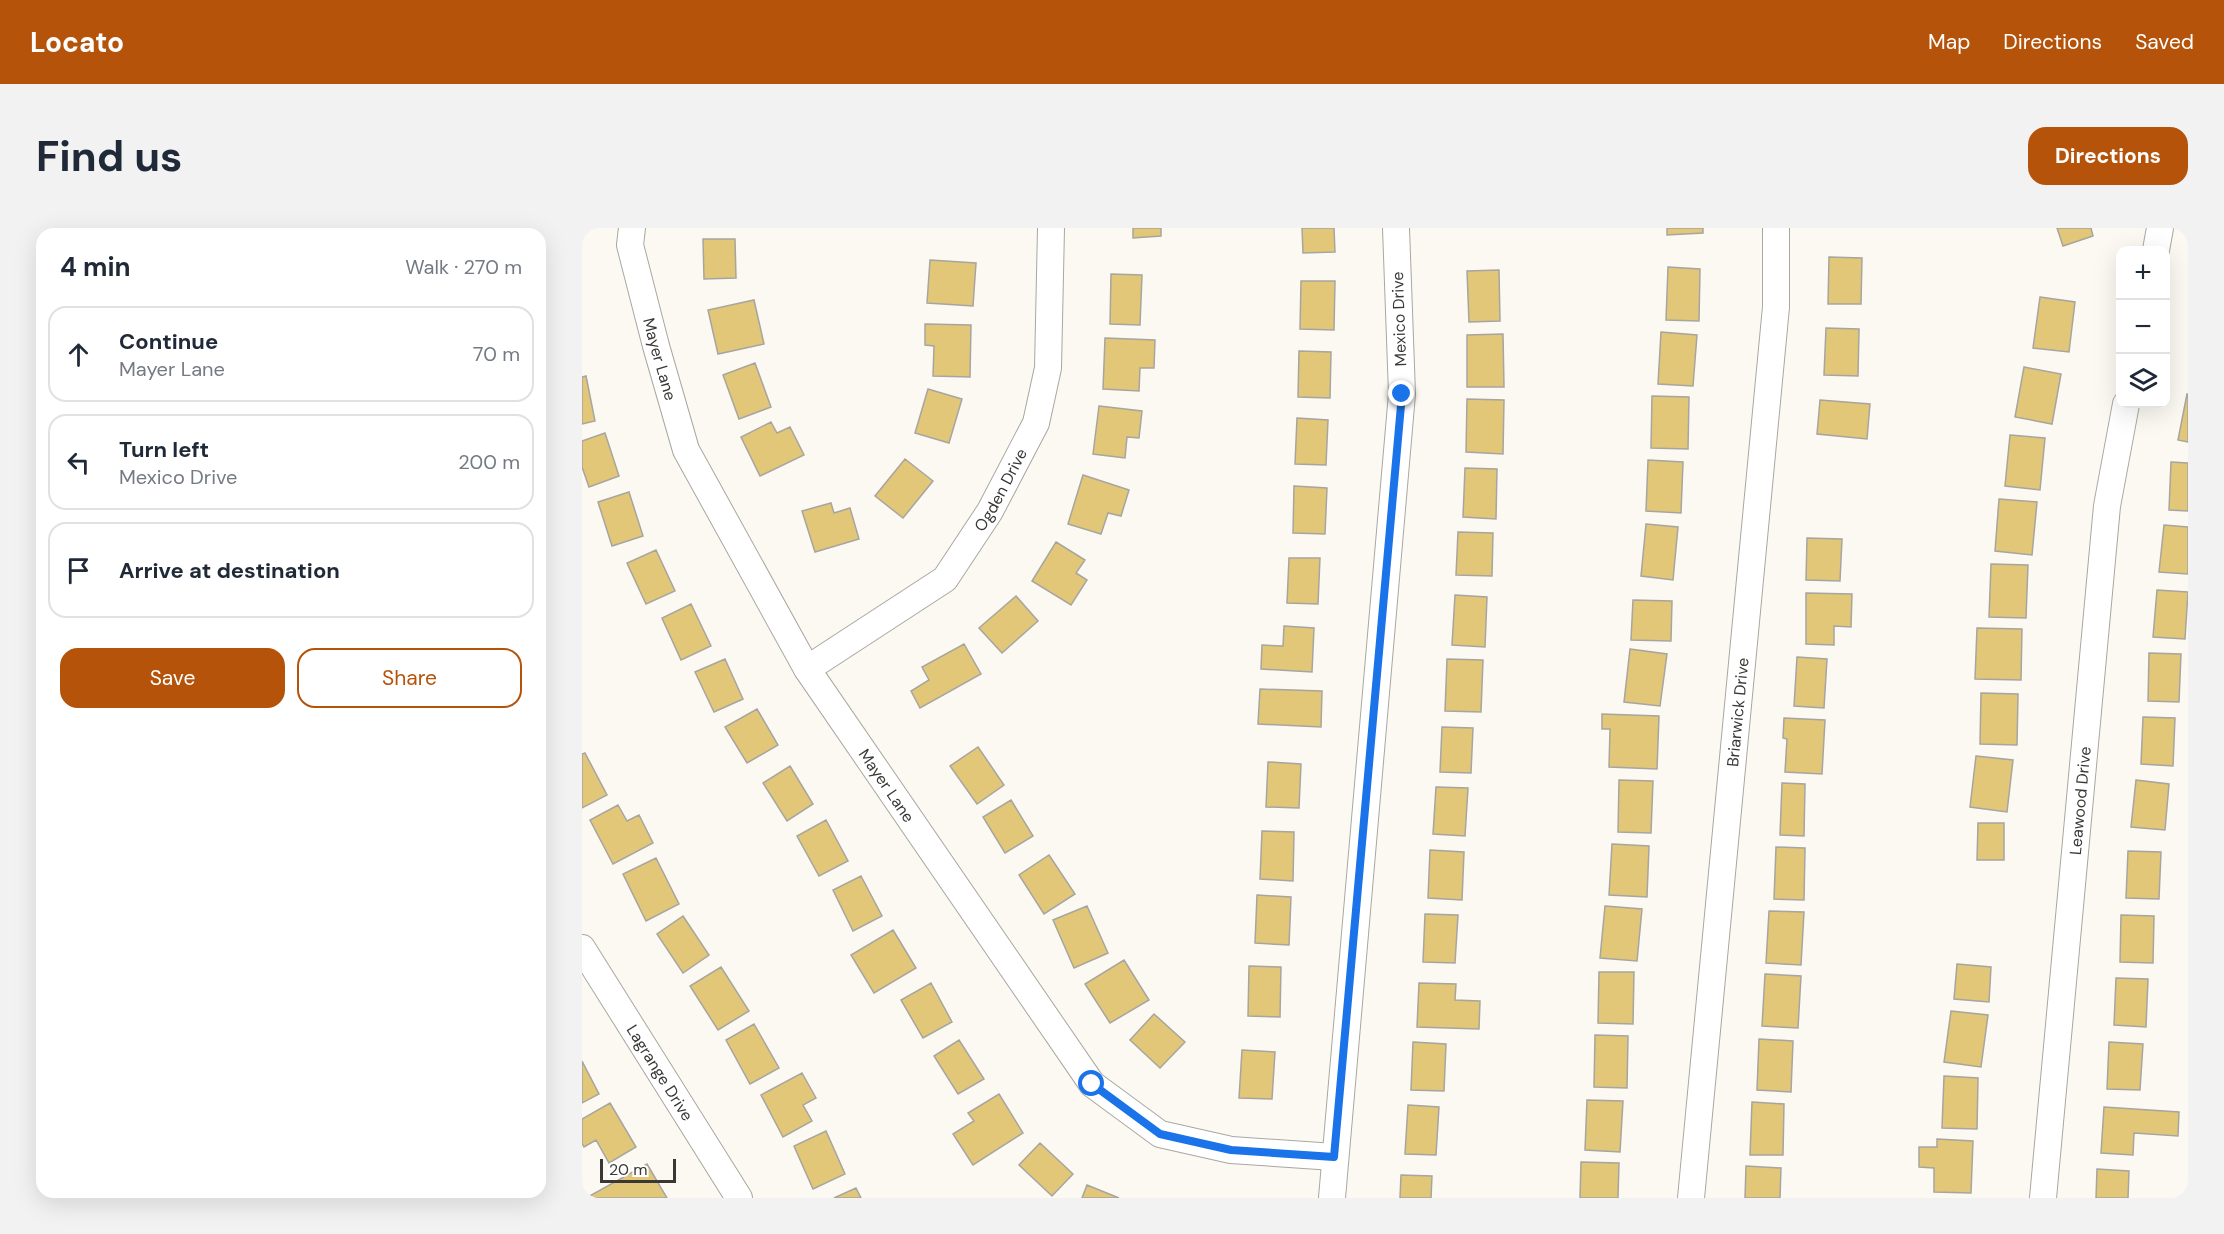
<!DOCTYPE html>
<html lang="en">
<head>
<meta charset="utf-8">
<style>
	:root { --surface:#fff; --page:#f2f2f3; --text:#1f2937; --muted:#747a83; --line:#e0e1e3; --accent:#b45309 }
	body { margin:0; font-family:"DM Sans",sans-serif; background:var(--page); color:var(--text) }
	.controls { position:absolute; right:18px; top:18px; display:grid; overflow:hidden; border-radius:12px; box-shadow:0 6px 24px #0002 }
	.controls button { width:54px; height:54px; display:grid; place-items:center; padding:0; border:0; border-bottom:2px solid var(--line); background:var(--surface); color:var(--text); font:30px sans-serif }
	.scale { position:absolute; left:18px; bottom:15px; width:76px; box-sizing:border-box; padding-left:6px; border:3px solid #393836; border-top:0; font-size:16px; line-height:21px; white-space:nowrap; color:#393836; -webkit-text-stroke:4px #fff; paint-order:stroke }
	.stop { position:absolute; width:18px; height:18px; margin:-14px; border:4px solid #1a73e8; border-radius:50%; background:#fff }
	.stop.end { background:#1a73e8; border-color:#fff; box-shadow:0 2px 6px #0008 }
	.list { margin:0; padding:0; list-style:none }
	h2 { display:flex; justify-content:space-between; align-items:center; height:78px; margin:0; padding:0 24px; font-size:26px }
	h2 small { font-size:20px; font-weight:400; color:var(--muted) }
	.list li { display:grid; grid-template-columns:39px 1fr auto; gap:18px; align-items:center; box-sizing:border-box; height:96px; margin:0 12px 12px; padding:0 12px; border:2px solid var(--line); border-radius:18px }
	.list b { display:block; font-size:22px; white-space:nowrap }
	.list p { margin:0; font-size:20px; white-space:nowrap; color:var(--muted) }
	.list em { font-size:20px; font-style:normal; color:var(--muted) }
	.actions { display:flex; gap:12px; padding:18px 24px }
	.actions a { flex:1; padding:14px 0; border:2px solid var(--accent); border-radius:18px; text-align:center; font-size:21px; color:var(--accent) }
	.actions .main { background:var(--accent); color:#fff }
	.icon { flex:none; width:33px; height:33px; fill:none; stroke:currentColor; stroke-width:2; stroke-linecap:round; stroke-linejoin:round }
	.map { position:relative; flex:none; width:1606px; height:970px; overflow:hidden; border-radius:18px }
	header { display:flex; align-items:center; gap:36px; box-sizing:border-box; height:84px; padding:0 30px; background:var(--accent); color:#fff }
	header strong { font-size:28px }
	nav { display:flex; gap:33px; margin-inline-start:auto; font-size:21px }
	.intro { display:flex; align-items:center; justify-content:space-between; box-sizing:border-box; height:144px; padding:0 36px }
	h1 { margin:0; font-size:42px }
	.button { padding:15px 27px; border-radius:18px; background:var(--accent); color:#fff; font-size:21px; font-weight:700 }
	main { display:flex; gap:36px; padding:0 36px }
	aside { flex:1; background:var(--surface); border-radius:18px; box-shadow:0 6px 24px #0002 }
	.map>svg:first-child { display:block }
	.building { fill:#e2c778; stroke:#a7a59f; stroke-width:1.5 }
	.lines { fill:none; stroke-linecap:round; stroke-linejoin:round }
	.street-casing { stroke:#a9a7a0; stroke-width:28 }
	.street { stroke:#fff; stroke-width:26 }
	.route { stroke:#1a73e8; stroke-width:8 }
	.labels { text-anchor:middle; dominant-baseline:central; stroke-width:4.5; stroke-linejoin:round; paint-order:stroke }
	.street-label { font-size:16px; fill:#393836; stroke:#fff }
</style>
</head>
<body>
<header>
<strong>Locato</strong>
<nav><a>Map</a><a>Directions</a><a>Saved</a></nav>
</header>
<div class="intro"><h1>Find us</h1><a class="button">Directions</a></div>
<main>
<aside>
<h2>4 min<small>Walk · 270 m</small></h2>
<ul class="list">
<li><svg class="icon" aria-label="ahead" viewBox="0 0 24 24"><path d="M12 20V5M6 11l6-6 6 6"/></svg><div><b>Continue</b><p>Mayer Lane</p></div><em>70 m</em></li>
<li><svg class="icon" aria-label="left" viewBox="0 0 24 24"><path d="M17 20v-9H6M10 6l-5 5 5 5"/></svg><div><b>Turn left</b><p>Mexico Drive</p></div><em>200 m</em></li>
<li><svg class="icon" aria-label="arrive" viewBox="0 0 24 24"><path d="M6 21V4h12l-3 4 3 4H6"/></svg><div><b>Arrive at destination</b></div></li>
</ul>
<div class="actions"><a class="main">Save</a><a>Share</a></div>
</aside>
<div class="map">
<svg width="1606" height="970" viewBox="0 0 1606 970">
	<rect width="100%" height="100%" fill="#fcf9f3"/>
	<path class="building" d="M551,0H579V8L551,10Z
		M720,0H752L753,24L721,25Z
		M1085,0H1121V5L1085,7Z
		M1475,0H1509L1511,8L1481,18Z
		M121,11H153L154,50L122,51Z
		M1247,29L1280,30L1279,76H1246Z
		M348,32L394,35L391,78L345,75Z
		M1086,39L1118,41L1117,93L1084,92Z
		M917,42L918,93L887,94L885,43Z
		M529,46L560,47L558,97L528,96Z
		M719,53H753L752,102L718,101Z
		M1458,69L1493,74L1487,124L1451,120Z
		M172,72L182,116L136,126L126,82Z
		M343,96L389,97L388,149L351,148L352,118L343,117Z
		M1244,100L1277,101L1276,148L1242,147Z
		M1079,104L1115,107L1111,158L1076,156Z
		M921,106L922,159H885V107Z
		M523,110L573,112L572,140H558L557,163L521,161Z
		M717,123L749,124L748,170L716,169Z
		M173,135L189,179L157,191L141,147Z
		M1442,139L1479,146L1470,196L1433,189Z
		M4,148L13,193L0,196V149Z
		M346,161L380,171L367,215L333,205Z
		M1605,166H1606V214L1596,212Z
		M1070,168L1107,169L1106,221L1069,220Z
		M885,171L922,172L921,226L884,224Z
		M1238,172L1288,176L1285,211L1235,206Z
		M517,178L560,183L557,210L545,209L543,230L511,226Z
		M715,190L746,192L744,237L713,236Z
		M189,194L195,205L208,199L222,227L178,248L159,209Z
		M23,205L37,248L7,259L0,239V213Z
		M1428,207L1463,210L1458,262L1423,258Z
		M323,231L351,253L321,290L293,268Z
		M1066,232L1101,234L1099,285L1064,283Z
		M1589,234L1606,235V283L1587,282Z
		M883,240L915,241L914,291L881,289Z
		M501,247L547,262L539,288L526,285L519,306L486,296Z
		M712,258L745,260L743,306L711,305Z
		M47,264L61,308L30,318L16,274Z
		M1417,271L1455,274L1450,327L1413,323Z
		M249,275L252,285L268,280L277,311L233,324L220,283Z
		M1064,296L1096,299L1091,352L1059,348Z
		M1582,297L1606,299V346L1577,344Z
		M876,304L911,305L910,348L874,347Z
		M1225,310L1260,311L1258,353L1224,352Z
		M474,314L503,332L494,345L505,352L489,377L450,353Z
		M74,322L93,363L64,376L45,335Z
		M707,330H738L736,376L705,375Z
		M1409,336L1446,337L1444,390L1407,389Z
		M1575,362L1606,364L1603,411L1571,409Z
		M1224,365L1270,366L1269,399L1252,398V417L1224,416Z
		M873,367L905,369L903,419L870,417Z
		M434,368L456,393L420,425L397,400Z
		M1051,372L1090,373L1089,413L1049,412Z
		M109,376L129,418L99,432L80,390Z
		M702,398L732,400L730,444L679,441L680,417L701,418Z
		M1395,400L1440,401L1439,452L1393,451Z
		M382,416L399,446L338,480L329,463L347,452L340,439Z
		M1048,421L1085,426L1078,478L1042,474Z
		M1567,425L1599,426L1597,474L1566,473Z
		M1215,429L1245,431L1242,480L1212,478Z
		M143,431L161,471L132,484L113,444Z
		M865,431L901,432L899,484L863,483Z
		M678,461L740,463L739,499L676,496Z
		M1399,465L1436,466L1435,517L1398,516Z
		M175,481L196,517L165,535L143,499Z
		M1020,486L1077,488L1075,541L1027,539L1028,501H1020Z
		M1561,489L1593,490L1591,538L1559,536Z
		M1202,490L1243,492L1240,546L1203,544L1205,511L1201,510Z
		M860,499L891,500L889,545L858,544Z
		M396,519L422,557L395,576L368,538Z
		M3,525L25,567L0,580V526Z
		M1394,528L1431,532L1425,584L1388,579Z
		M686,534L719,536L717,580L684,579Z
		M208,538L231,576L205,593L181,555Z
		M1037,552L1071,553L1069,605L1036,604Z
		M1554,552L1587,556L1583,602L1549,599Z
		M1200,555L1223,556L1222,608L1198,607Z
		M854,559L886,560L883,608L851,606Z
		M429,572L451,608L423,625L401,589Z
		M36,577L45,593L57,587L71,615L31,636L8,592Z
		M244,592L266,633L237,648L215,608Z
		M1396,595H1422V632H1395Z
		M680,603L712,604L711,653L678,651Z
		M1030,616L1067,618L1065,669L1027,667Z
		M1194,619L1223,620L1222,672L1192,671Z
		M848,622L882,624L880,672L846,670Z
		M1546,623L1579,624L1577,671L1544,670Z
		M467,627L493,666L462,686L437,647Z
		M74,630L97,676L64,693L41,646Z
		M279,648L300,688L271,703L251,662Z
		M675,667L709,669L707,717L673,715Z
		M505,678L526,725L492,740L471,692Z
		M1023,678L1060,681L1055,733L1018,730Z
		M1187,683L1222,684L1219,737L1184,735Z
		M843,686L876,687L873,735L841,734Z
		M1539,687L1572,688L1571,735L1538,734Z
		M101,688L127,727L101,745L75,706Z
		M311,702L334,740L292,765L269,727Z
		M542,732L567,772L528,795L503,756Z
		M1375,736L1409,739L1407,774L1372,771Z
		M667,738L699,739L698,789L666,788Z
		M139,739L167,783L136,802L108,758Z
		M1017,744H1052L1051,796L1016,795Z
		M1183,746L1219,748L1216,800L1180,798Z
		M1534,750L1566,751L1564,799L1532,797Z
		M349,755L370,794L341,810L319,772Z
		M837,755L874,756L873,772L898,773L897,801L835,799Z
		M1369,783L1406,787L1399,839L1362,834Z
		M572,786L603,814L578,840L548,812Z
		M172,796L197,840L168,856L144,812Z
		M1013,807L1046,808L1045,860L1012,859Z
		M1177,811L1211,813L1209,864L1175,862Z
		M377,812L402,851L376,866L352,828Z
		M831,814L864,816L862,863L829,862Z
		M1527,814L1561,816L1558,862L1525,861Z
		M660,822L693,824L690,871L657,870Z
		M0,833L17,866L0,875Z
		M220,845L234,870L221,877L230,893L201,909L179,867Z
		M1362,848L1396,850L1395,901L1360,900Z
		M417,866L441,905L391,937L371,906L392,893L386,885Z
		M1005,872L1041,873L1038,924L1003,922Z
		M1170,874L1202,876L1201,927H1168Z
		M28,875L54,919L27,935L14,912L2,919L0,915V891Z
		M826,877L857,879L854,927L823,926Z
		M1522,879L1597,884L1596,908L1552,905L1551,927L1519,925Z
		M244,903L263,946L231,961L212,918Z
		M1355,911L1391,913L1389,965L1352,964V940L1337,939V919H1355Z
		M458,915L491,946L470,968L437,937Z
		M999,934L1037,935L1036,970H998Z
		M65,936L85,970H4Z
		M1164,938L1199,940L1198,970H1163Z
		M1515,941L1547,943L1546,970H1514Z
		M819,947L850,948L849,970H818Z
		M505,957L537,970H500Z
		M274,960L279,970H252Z"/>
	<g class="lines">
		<defs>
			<g id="street">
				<path id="s1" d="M50,0L48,17L74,118L104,222L225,441L510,856L578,906L649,922L752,929"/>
				<path d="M1574,22L1578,0"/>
				<path id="s2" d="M225,441L363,351L408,283L454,195L466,140L469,0"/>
				<path id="s3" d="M0,720L157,970"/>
				<path d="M750,970L820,166L814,0"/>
				<path id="s4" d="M1109,970L1194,79V0"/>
				<path id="s5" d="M1461,970L1525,278L1544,176"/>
			</g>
		</defs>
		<use href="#street" class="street-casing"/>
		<use href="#street" class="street"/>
	</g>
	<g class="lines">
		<path class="route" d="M510,856L578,906L649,922L752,929L820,166"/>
	</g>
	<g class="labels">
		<g class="street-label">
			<text transform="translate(817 91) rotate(-92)">Mexico Drive</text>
			<text stroke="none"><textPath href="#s1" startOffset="135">Mayer Lane</textPath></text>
			<text stroke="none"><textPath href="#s2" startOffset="270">Ogden Drive</textPath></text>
			<text stroke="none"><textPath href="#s4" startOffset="488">Briarwick Drive</textPath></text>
			<text stroke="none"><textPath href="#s1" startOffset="621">Mayer Lane</textPath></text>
			<text stroke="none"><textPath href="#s5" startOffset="399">Leawood Drive</textPath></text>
			<text stroke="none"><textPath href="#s3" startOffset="147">Lagrange Drive</textPath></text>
		</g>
	</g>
</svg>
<div class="controls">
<button>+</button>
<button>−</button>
<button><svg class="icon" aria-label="layers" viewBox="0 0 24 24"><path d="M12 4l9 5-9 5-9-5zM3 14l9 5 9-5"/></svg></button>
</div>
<div class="scale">20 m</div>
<div class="stop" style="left:510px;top:856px"></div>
<div class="stop end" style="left:820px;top:166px"></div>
</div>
</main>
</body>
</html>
